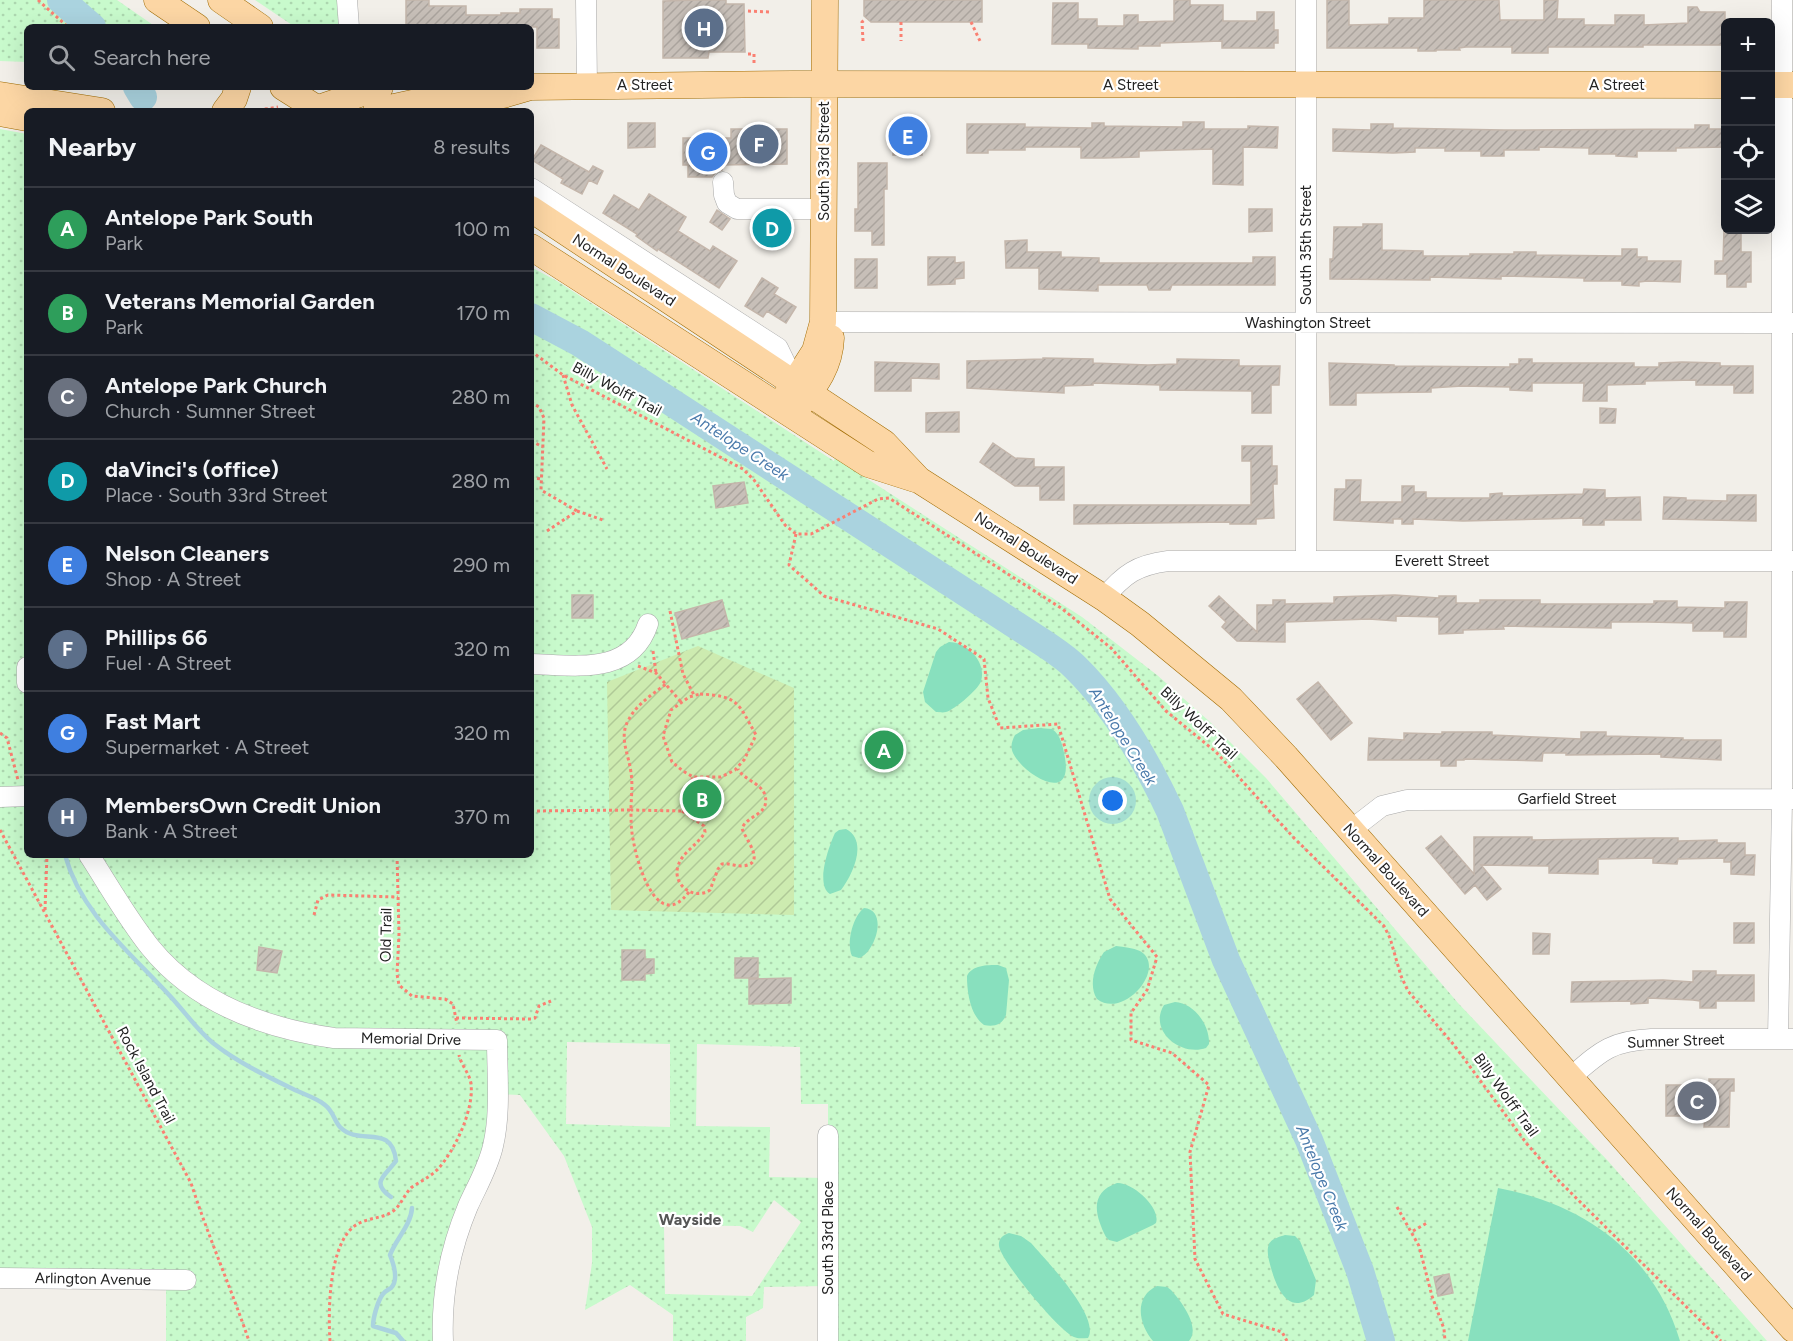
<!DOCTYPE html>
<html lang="en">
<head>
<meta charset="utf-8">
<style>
	:root { --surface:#171b24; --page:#20242c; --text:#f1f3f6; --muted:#9ea1a6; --line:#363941; --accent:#b45309 }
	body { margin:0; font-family:Figtree,sans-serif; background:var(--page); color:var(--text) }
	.controls { position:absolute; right:18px; top:18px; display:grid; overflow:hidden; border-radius:9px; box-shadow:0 6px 24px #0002 }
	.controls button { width:54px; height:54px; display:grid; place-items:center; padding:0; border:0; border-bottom:2px solid var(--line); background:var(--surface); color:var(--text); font:30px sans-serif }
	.you { position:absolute; left:1113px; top:801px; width:21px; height:21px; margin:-15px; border:4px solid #fff; border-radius:50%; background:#1a73e8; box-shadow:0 0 0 9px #1a73e833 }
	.badge { display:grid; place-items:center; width:39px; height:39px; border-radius:50%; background:var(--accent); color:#fff; font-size:20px; font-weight:700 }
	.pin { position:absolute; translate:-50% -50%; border:3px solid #fff; box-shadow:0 2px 6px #0006 }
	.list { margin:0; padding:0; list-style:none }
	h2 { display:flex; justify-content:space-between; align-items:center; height:78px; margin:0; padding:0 24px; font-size:26px }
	h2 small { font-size:20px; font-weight:400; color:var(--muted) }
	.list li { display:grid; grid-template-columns:39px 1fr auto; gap:18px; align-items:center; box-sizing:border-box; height:84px; padding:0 24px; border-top:2px solid var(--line) }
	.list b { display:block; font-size:22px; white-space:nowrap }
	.list p { margin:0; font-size:20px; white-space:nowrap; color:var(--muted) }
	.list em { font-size:20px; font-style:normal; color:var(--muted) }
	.icon { flex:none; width:33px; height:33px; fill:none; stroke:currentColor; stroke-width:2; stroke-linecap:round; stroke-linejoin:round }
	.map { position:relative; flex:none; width:1793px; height:1341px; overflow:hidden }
	.search { position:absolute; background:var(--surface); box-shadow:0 6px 24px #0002; left:24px; top:24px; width:510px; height:66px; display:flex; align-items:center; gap:15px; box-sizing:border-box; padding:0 21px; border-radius:9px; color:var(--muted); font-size:22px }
	.panel { position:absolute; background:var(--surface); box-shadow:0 6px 24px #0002; left:24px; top:108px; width:510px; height:750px; border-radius:9px }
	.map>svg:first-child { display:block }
	.park { fill:url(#park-dots); fill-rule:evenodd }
	.garden { fill:url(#garden-furrows) }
	.pitch { fill:#88e0be }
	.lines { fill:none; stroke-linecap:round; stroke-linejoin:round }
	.stream { stroke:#aad3df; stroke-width:4.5 }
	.river { stroke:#aad3df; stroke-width:28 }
	.building { fill:url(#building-hatch); stroke:#c4b6ab; stroke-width:1.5 }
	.minor-casing { stroke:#a9a9a9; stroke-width:21 }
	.major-casing { stroke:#a06b00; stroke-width:27 }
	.path { stroke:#fa8072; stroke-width:3; stroke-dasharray:3 3; stroke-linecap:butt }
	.minor { stroke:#fff; stroke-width:20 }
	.major { stroke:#fcd6a4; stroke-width:26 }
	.labels { text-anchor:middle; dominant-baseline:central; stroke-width:4.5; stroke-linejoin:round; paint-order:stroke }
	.street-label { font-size:15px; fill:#222; stroke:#fff }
	.water-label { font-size:16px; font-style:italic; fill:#4a7aab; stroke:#fff }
	.neighbourhood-label { font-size:16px; font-weight:bold; fill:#555; stroke:#fff }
</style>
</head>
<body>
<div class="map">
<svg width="1793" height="1341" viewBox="0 0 1793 1341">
	<defs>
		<pattern id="park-dots" width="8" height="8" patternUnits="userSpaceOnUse" patternTransform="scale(1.5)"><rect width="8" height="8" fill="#c8facc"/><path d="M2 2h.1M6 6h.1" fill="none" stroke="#acd6af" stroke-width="1.8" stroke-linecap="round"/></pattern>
		<pattern id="garden-furrows" width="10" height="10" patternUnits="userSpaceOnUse" patternTransform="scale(1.5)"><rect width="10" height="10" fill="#cdebb0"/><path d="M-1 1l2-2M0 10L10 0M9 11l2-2" fill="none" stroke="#b0c997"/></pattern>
		<pattern id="building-hatch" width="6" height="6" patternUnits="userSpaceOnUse" patternTransform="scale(1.5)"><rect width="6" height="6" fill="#c7bfb8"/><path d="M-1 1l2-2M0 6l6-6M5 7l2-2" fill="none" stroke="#aba49e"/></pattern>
	</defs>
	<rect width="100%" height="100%" fill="#f2efe9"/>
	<path class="park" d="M0,0H117L156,27H27V62L0,61Z
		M255,0H347L341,24L338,27H295Z
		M0,129L27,134V855H531V267L557,281L834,461L835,458L1082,617L1157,675L1209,721L1266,778L1458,1003L1608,1161L1767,1341H828L827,1286L764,1287L763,1308L746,1317V1341H673V1315L630,1285L585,1310L592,1263V1227L564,1156L520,1095L497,1094L469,1203L443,1341H166V1280L0,1278ZM567,1042L670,1044V1127L566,1124ZM697,1044L800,1047L801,1104H828V1178L769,1177L770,1127L696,1126ZM774,1200L801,1222L752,1296L665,1294L664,1225L740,1226L753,1232Z"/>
	<path class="garden" d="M698,646L794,688V915L611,910L607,682Z"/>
	<path class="pitch" d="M949,642C967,642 987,662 981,681C979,689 954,710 946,712C942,713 940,712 936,712L925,702L923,692L936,652L940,647Z
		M1039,728L1052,729C1061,735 1063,747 1065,758C1073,806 1022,773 1013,753C1010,746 1012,741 1015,735L1023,730Z
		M846,829C869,841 852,876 841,890L830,894C815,885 829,846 835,833L839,830Z
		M864,908C889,910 875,953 859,958L852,956C846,943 853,916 864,908Z
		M1116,946C1124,947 1133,948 1140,951C1168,967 1124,1020 1097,999C1088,985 1095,965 1104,952Z
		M998,965L1006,968L1009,980L1006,1015C1002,1025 994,1027 984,1025C970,1015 967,992 967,976C972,965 987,965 998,965Z
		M1175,1002C1194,1003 1210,1025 1209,1044L1206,1048C1181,1057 1148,1031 1164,1005Z
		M1117,1183C1132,1182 1161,1207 1156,1223L1153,1225L1117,1242L1109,1240L1106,1237C1095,1215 1089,1193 1117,1183Z
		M1498,1188C1585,1204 1654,1254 1680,1341H1468Z
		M1009,1233L1021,1236L1031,1243C1045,1259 1101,1317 1088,1338C1083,1338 1078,1339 1074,1337C1059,1331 1001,1261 999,1246C998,1239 1003,1235 1009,1233Z
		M1285,1235L1295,1236L1300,1241L1316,1280L1314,1295C1289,1317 1277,1289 1271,1268C1269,1261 1266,1251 1269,1244C1271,1239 1279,1237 1285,1235Z
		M1157,1286L1167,1287L1171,1290C1181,1301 1201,1327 1189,1341H1153C1139,1325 1133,1297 1157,1286Z"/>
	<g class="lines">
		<path class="stream" d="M65,855C81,914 131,953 170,996C185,1012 197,1030 213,1043C237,1062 266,1076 293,1089C303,1094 317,1098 325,1105C333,1111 334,1120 340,1127C359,1147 392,1122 396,1161C385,1176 370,1182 391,1197
			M403,1341L396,1333L373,1326C373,1318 378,1300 383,1294C385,1291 388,1290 391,1288C399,1280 394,1265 390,1255C396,1239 411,1225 412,1208"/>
		<path class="river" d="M61,0L92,27
			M137,87L143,97
			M531,317L580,343L1045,644C1055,651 1066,658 1075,667C1116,707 1146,760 1170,811L1226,960L1309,1140L1360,1271L1381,1341"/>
	</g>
	<path class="building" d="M406,0H429V6H466V15H501V13H520V9H552V19H559V48H537V27H406Z
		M698,0H726V4H744L745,52H709L708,58H663V1Z
		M864,0H982V22H871L864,16Z
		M1174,0H1190V5H1223V21H1257V12H1274V30H1278V43H1274V48H1222V41L1160,43V46H1138V49L1088,48V44H1052L1053,3H1078V19H1097V26H1124V15H1138V22L1174,21Z
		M1327,0H1349V25L1389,24V18H1424V0H1499L1500,20H1544V0H1558L1557,19H1584V25H1615V15H1644V25L1688,23V7H1697L1700,12H1725V45H1643V47H1548V53H1512V47H1466L1459,48L1460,50H1436V51H1418V48H1327Z
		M893,120H922V155H893Z
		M1183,122H1204V129H1248V126L1278,127L1277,148L1243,147V185L1213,184V149L1139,151V157L1104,158H1081V147H1025V150H988V153H967V124H1025V127L1092,128V123H1104V126L1183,127Z
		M628,123H655V147L628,148Z
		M1371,124H1393V128L1504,130L1695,129V125H1709V129H1725V147L1676,148V151H1637V157L1616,156V154H1589V148L1539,147V150H1504V156H1481V151H1445V148H1415V152L1393,153L1333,151V129L1371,130Z
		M731,129H787V164L722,165V170L716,172L712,177H688V165H683V138H731Z
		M541,145L589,172L593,166L603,171L597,184L589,180L582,194L561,183L563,179L532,160Z
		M858,163H887V189H884V245H872V231H855V209H858Z
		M649,194L686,217L678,231L710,251L713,246L737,261L719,288L658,249L657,251L636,236L637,234L603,213L614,195L639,210Z
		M1249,209H1272V231L1249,232Z
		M717,210L730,219L722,230L710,222Z
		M759,221H784V239H767L759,232Z
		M1363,224H1382V250L1423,251V256H1470V254H1514V252H1536V255L1622,256V249H1637V257H1647V261H1681L1680,282L1647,281L1639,282V286L1622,285V281H1584V278L1501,276V279L1430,277V280L1330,279V259H1333L1334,227H1363Z
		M1724,230H1741V252H1751V282H1746V287H1727V274H1715V261H1723Z
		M1027,240V252H1061V257L1099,258V263H1253V257H1275V285H1172L1170,290H1149L1147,285H1098V291L1039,289V268H1006L1005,241Z
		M928,257H955V263L964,262V278L955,279V284L928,285Z
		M855,259H877V288H855Z
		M762,278L778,288L774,294L796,307L786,323L767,311L763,317L745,306Z
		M1043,358L1093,359V363L1148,365L1177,364V359L1239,360V366H1280L1279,385H1271V413H1252V391L1160,390V385L1093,383V385L1064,386V393L967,388V361L1043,359Z
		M1519,359H1532V363H1634V367H1659V363L1682,362L1720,363V366H1753V393H1734V385H1696V380L1645,381V384L1607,385V401H1583L1584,383H1532V391L1510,390V387L1462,386L1431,388V392L1356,393V405H1330L1329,363L1394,365V366L1510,367V364H1519Z
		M875,362L939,364V379L911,378V391H875Z
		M1600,408L1616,409L1615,423H1600Z
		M959,412V432H926V413Z
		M993,443L1015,458L1034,459V467H1064V500H1040V486H1015L980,462Z
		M1242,446H1272V466H1277V484H1273L1274,518L1256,519V524H1230V522L1074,524V505H1251V461H1242Z
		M1346,480H1361L1360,502H1402V486H1414V492H1426V498H1490V494L1502,493V496L1583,494L1584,489L1605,490V498L1640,497L1641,520H1604V525H1583V518L1463,521L1413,519V524H1402V519H1393V523L1334,520L1335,489H1346Z
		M744,482L748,503L716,508L713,486Z
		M1727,495H1756V521L1663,519L1664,497L1686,498V500L1727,501Z
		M572,595H593V618H572Z
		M1395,595L1439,598V596H1456V603H1480V600H1540V604H1654V601H1677V607L1725,608V602H1747L1746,637H1724V631H1693V623L1647,622H1611V628L1503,626L1504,629L1463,630V633L1439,634V617L1396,616V621L1369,619L1285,622V642L1237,641L1222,627L1226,622L1209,606L1219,596L1257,632V605H1273V600H1285V604L1334,603V597Z
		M722,600L729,626L682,639L675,613Z
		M1318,682L1352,723L1331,740L1297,699Z
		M1442,732H1492V735L1581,739V732H1606V736L1683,738V740H1721V760L1661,757V754L1566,755V753H1543L1542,761L1464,759V760H1456V766H1441V760H1368L1369,738L1404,740V733L1442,734Z
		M1441,836L1474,874V837H1532V840L1654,838H1678V841L1717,840V843H1745V855H1755L1754,875L1731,874V862H1724V858L1678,859L1677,864L1653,863V858L1598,859V874L1549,873V866L1481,865L1501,889L1487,900L1475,885L1465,894L1426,848Z
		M1734,923H1754V943H1734Z
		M1533,933L1550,934L1549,954H1533Z
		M259,947L282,951L277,973L257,970Z
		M622,950H645V959H654V973L645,974V980H622Z
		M735,958H758V978H735Z
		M1693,971H1716V975H1754V1001H1716V1008H1700V1001L1693,1000L1648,998V1003L1631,1004V1001L1571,1002L1572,982L1663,980L1693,982Z
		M791,978V1003L749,1004V979Z
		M1709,1079H1734V1091H1730L1729,1127H1704L1705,1116H1666V1085H1683V1088L1709,1089Z
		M1449,1274L1453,1293L1438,1296L1434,1277Z"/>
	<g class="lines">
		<defs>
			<path id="minor" d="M347,0L349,27
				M586,0L587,85
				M1306,0V561
				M723,182L724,195L727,203L737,209H824
				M531,188L778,348L795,383
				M823,322L1793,323
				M1104,598C1124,574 1137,565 1168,561H1793
				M531,664C574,665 631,676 648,624
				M27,667V683
				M0,797L27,796
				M1351,830L1382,806L1407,800L1793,799
				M89,855C109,886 127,918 150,947C196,1004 264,1028 334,1038L497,1040C497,1074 501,1113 493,1146C488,1168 477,1186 468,1206C450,1249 441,1294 443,1341
				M1778,1039L1782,799V0
				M1570,1078C1600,1052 1610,1041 1651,1039H1793
				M828,1135V1341
				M0,1278L186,1280"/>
			<path id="major" d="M157,0L197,27
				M221,0L260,27
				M1770,85H1793
				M283,87L321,111
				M531,87L793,84L1726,85
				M0,95L102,111
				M225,111L234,99L238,87
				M310,111L380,87
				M376,111L431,99L503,95L530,87
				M0,113L27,118
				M531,209L884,443L919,480L1104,598L1140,624L1231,699L1286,757L1793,1329
				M531,247L868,464L918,480
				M786,396L815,351L823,322L825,0
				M799,406C816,384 830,366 831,338"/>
		</defs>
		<use href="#minor" class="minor-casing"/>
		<use href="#major" class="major-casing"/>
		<path class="path" d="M38,0L68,27
			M748,11L770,12
			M901,22V41
			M971,22L980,41
			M863,41L862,22L866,19
			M748,54H754V64
			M253,111L278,107
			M783,242L786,238L787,224
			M531,351L563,375L743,469L754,480L785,525L796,534H811L878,499L889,498L1061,608L1111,648L1166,711L1216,752L1294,838L1384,926L1390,938L1401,976L1408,991L1454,1045L1527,1144L1560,1182L1721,1341
			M563,375L572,405L607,469
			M531,402L539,407L544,418L541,490L577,511
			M531,441L543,447
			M531,478L542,479
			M547,531L577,511L603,520
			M796,534L789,565L824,596L938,629L984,659L988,698L1000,728L1058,724L1110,899L1157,957L1147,990L1131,1013V1040L1172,1053L1209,1085L1190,1152L1195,1259L1223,1314L1282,1332L1287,1341
			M670,611L683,674L694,695
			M653,651L656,673
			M638,666L656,673L681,702
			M700,694C739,696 738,703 756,735L744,760L735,770L721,777H693L683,771L672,762L663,736L671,710L689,697Z
			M0,733L7,738L18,780
			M531,811L631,810C631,798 633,785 631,773C629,754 618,737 629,719C637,704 653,694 666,684
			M682,811L704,826L705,832C698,845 682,852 678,866C672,885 694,901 710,890L718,869L722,864C729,863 735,866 741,866C769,865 744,838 742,828C749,814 770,815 765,795C761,783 744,780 738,769
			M0,830L191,1183C208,1236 231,1288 249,1341
			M397,855L399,934L397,974L399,985L412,996L445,999L453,1004L457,1024
			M689,892C657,934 637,863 633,839C631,829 631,820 631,810L682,811L693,777
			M45,910L47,855
			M314,915L318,900L328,895L398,897
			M456,1018L531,1019L535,1018L539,1006L551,1001
			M1397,1207L1419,1246L1432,1296L1444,1329L1445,1341
			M1413,1231L1427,1223
			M330,1341C328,1311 329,1253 350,1230C362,1217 379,1220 392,1212C401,1206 404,1194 412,1187C421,1181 430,1177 438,1169C455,1150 474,1110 471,1084C470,1074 461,1065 459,1055"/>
		<use href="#minor" class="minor"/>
		<use href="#major" class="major"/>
	</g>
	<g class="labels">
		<g class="street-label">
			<text x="645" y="85">A Street</text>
			<text x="1131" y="85">A Street</text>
			<text x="1617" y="85">A Street</text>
			<text transform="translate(824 161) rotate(-90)">South 33rd Street</text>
			<text transform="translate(1306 245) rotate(-90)">South 35th Street</text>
			<text transform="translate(624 270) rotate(33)">Normal Boulevard</text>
			<text x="1308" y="323">Washington Street</text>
			<text transform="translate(617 389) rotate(28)">Billy Wolff Trail</text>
			<text transform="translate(1026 548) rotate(33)">Normal Boulevard</text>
			<text x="1442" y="561">Everett Street</text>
			<text transform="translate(1199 723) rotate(43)">Billy Wolff Trail</text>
			<text x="1567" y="799">Garfield Street</text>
			<text transform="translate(1386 870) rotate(48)">Normal Boulevard</text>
			<text transform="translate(386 935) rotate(-89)">Old Trail</text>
			<text transform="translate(411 1039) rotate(1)">Memorial Drive</text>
			<text transform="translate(1676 1041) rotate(-2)">Sumner Street</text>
			<text transform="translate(146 1075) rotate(62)">Rock Island Trail</text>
			<text transform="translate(1506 1095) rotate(54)">Billy Wolff Trail</text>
			<text transform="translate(1709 1234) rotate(48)">Normal Boulevard</text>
			<text transform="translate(828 1238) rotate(-90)">South 33rd Place</text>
			<text transform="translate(93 1279) rotate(1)">Arlington Avenue</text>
		</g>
		<g class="water-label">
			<text transform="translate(740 446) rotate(33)">Antelope Creek</text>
			<text transform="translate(1123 736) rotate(58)">Antelope Creek</text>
			<text transform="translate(1322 1178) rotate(68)">Antelope Creek</text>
		</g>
		<g class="neighbourhood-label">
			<text x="690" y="1219">Wayside</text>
		</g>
	</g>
</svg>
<div class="controls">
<button>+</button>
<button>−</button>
<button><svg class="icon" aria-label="locate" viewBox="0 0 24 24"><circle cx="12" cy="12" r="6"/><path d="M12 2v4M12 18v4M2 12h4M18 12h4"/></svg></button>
<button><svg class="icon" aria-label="layers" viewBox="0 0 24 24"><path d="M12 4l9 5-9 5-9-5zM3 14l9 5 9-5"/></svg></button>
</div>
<div class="you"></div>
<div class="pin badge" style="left:884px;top:750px;background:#2e9e5b">A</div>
<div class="pin badge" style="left:702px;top:799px;background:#2e9e5b">B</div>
<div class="pin badge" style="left:1697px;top:1101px;background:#6b7280">C</div>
<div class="pin badge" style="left:772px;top:228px;background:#0f9aa8">D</div>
<div class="pin badge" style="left:908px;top:136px;background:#3f7fe0">E</div>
<div class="pin badge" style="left:759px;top:144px;background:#5c6f8a">F</div>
<div class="pin badge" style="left:708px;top:152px;background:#3f7fe0">G</div>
<div class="pin badge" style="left:704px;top:28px;background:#5c6f8a">H</div>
<div class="search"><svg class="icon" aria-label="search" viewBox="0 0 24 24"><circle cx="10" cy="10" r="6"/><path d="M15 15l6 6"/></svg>Search here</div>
<section class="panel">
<h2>Nearby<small>8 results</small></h2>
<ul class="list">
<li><span class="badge" style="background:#2e9e5b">A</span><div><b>Antelope Park South</b><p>Park</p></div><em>100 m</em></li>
<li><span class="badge" style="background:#2e9e5b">B</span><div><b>Veterans Memorial Garden</b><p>Park</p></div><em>170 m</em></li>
<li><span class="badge" style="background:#6b7280">C</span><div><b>Antelope Park Church</b><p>Church · Sumner Street</p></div><em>280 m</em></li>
<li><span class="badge" style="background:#0f9aa8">D</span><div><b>daVinci's (office)</b><p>Place · South 33rd Street</p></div><em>280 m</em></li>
<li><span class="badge" style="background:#3f7fe0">E</span><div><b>Nelson Cleaners</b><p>Shop · A Street</p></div><em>290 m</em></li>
<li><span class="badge" style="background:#5c6f8a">F</span><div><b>Phillips 66</b><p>Fuel · A Street</p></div><em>320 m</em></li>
<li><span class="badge" style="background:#3f7fe0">G</span><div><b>Fast Mart</b><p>Supermarket · A Street</p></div><em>320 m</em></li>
<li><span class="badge" style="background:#5c6f8a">H</span><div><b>MembersOwn Credit Union</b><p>Bank · A Street</p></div><em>370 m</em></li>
</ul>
</section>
</div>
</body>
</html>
